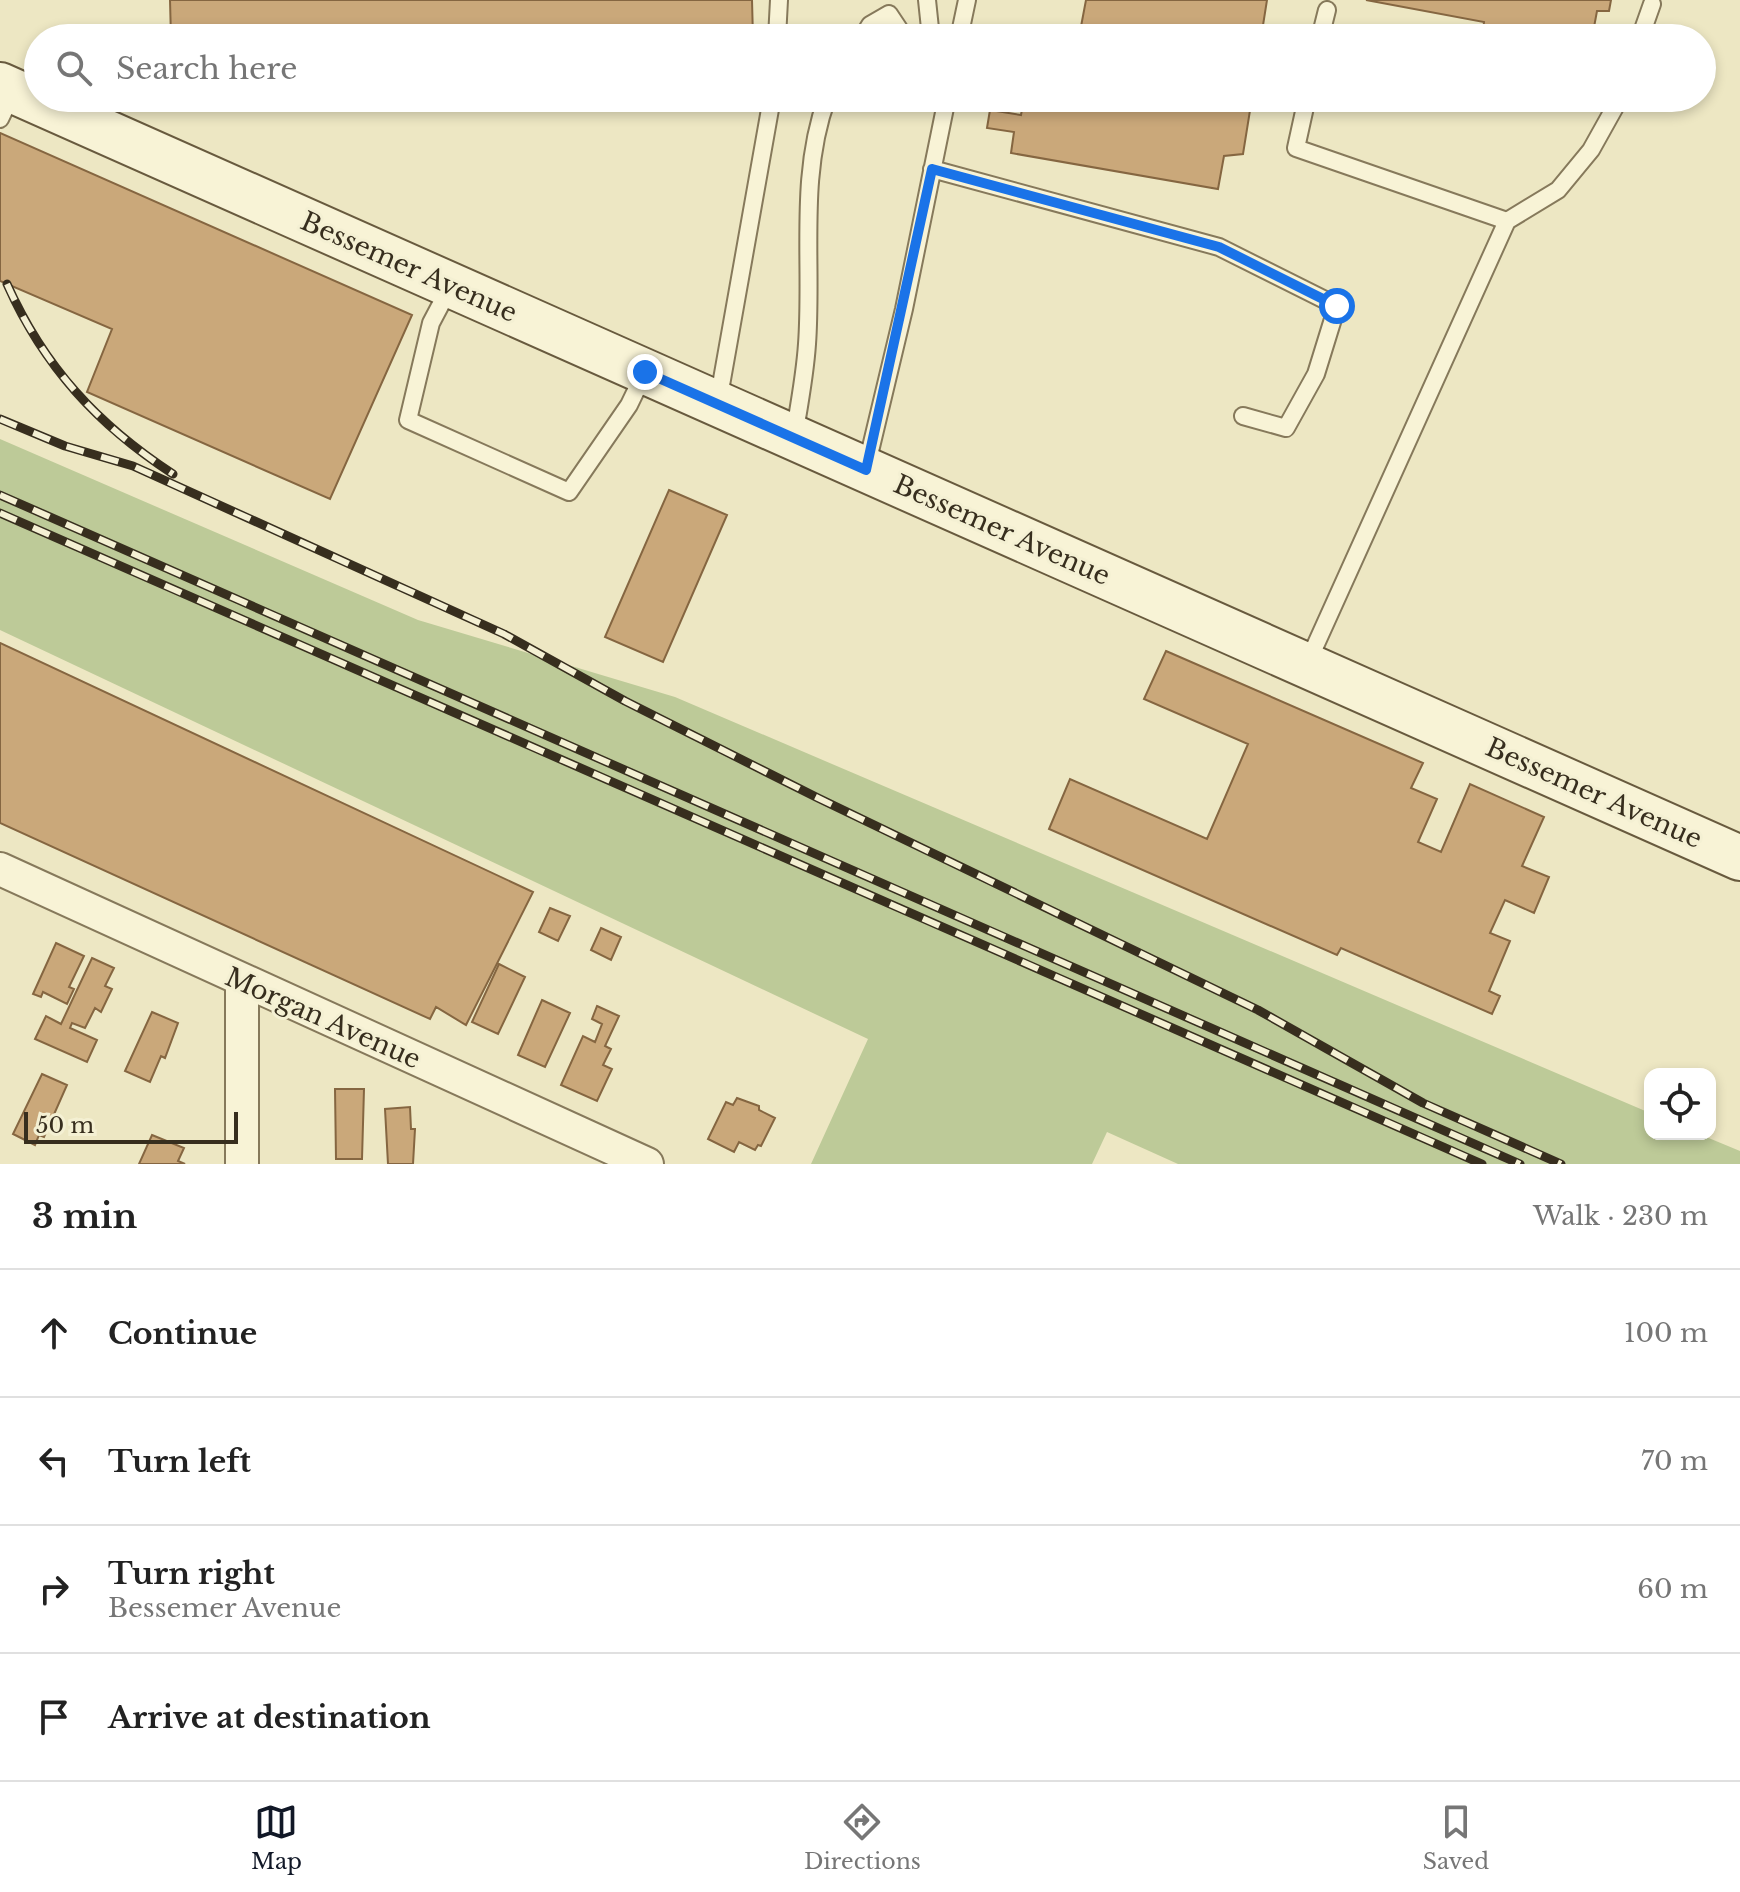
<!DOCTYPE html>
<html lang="en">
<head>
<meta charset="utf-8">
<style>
	:root { --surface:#fff; --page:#f2f2f2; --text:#222; --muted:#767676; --line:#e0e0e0; --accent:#111827 }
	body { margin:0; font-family:"Libre Baskerville",serif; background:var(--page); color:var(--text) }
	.controls { position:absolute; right:24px; bottom:24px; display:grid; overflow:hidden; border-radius:16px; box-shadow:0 4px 12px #0003 }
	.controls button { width:72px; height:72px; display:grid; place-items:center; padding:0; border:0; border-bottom:2px solid var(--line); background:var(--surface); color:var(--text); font:40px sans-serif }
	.scale { position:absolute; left:24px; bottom:20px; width:214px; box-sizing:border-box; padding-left:8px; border:4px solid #372e1e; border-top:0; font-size:22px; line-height:28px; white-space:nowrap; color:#372e1e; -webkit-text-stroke:6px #f4f0d3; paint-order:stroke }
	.stop { position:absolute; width:24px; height:24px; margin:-18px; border:6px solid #1a73e8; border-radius:50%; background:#fff }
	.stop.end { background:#1a73e8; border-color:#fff; box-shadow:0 2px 8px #0008 }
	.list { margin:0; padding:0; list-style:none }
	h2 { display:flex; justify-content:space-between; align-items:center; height:104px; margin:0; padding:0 32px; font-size:34px }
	h2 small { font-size:26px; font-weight:400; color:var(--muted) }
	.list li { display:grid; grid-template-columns:52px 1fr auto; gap:24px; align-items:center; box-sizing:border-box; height:128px; padding:0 32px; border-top:2px solid var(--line) }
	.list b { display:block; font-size:30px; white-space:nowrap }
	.list p { margin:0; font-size:26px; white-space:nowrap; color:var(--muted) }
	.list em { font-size:26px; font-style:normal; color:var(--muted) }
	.icon { flex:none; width:44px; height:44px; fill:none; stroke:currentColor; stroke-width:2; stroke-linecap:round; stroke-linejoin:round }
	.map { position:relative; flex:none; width:1740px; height:1164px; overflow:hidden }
	.search { position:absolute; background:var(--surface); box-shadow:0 4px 12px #0003; left:24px; right:24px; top:24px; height:88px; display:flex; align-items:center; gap:20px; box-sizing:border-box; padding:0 28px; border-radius:44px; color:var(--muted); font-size:30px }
	.sheet { height:616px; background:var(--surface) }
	nav { display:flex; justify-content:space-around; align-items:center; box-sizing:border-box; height:112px; border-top:2px solid var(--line); background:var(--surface); font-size:22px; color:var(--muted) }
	nav a { display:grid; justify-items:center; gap:4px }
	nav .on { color:var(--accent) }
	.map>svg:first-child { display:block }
	.green { fill:#bdca98 }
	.building { fill:#caa87a; stroke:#856641; stroke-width:2 }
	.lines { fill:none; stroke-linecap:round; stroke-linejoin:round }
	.lane-casing { stroke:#86795b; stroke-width:20 }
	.street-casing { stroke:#86795b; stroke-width:36 }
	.secondary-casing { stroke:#685a3e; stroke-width:48 }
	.lane { stroke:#f8f3d6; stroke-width:16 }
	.street { stroke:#f8f3d6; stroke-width:32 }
	.secondary { stroke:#f8f3d6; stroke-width:44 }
	.rail-casing { stroke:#372e1e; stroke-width:9 }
	.rail { stroke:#f4f0d3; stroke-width:6; stroke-dasharray:18; stroke-linecap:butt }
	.route { stroke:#1a73e8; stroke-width:10 }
	.labels { text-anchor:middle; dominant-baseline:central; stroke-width:6; stroke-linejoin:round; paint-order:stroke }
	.street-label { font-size:26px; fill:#372e1e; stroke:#f4f0d3 }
</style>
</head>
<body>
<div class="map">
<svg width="1740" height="1164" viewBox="0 0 1740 1164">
	<rect width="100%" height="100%" fill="#ede7c3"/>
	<path class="green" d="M0,439L418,620L675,697L1650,1113V1134H1699L1740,1151V1164H1178L1107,1132L1092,1164H811L868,1039L0,630Z"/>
	<path class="building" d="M170,0H752L753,38H171Z
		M1086,0H1267L1261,38H1035L1036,30L1079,37Z
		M1366,0H1611L1609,11H1597L1592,38H1482L1484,22Z
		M1024,98H1252L1243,154L1224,156L1218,189L1011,153L1014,132L987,128L990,110L1021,115Z
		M0,133L412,315L330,499L87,392L112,329L0,281Z
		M669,490L727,515L663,662L605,637Z
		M0,643L533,892L466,1025L436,1007L430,1019L0,823Z
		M1166,651L1423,763L1411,788L1437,799L1418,842L1441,852L1470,784L1544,817L1522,866L1549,877L1534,913L1505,900L1490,933L1510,941L1489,991L1500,996L1492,1014L1341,948L1337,955L1049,829L1070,779L1207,839L1248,744L1144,699Z
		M550,908L570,916L558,941L539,932Z
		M601,928L621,937L611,960L591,950Z
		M56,943L84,956L69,987L74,989L67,1004L43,992L41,997L33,994Z
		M92,958L114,968L105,986L112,989L101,1012L95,1008L85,1028L72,1023L70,1028L97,1040L87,1062L35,1039L46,1016L61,1024Z
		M499,964L525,977L498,1034L472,1022Z
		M542,1000L570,1013L545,1067L518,1055Z
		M597,1006L619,1016L605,1046L611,1049L603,1065L612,1069L597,1101L561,1085L583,1036L595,1042L602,1024L592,1019Z
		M152,1012L178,1023L165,1058L161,1056L150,1082L125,1071Z
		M42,1074L67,1085L44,1137L39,1135L35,1145L13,1134Z
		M335,1089H364L362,1159H336Z
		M737,1098L759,1106V1110L775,1118L761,1146L758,1145L755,1150L739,1142L734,1152L708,1139L726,1102L733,1105Z
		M410,1107L411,1129H415L413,1164H388L385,1109Z
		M152,1135L184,1148L178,1161L185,1164H139Z"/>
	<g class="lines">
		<defs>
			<path id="lane" d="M927,0L931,38
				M777,38L779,0
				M862,38L870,25L889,14L905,38
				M959,38L967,0
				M1320,38L1327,10
				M1640,38L1652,4
				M1307,98L1296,148L1507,221L1307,664
				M0,119L13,92
				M932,169L1219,247L1337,306L1316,374L1286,428L1243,416
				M1507,221L1558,190L1591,150L1620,98
				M450,287L431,323L408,420L569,492L629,405L644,374
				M718,402L772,98
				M794,436C799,406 805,375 807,344C813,262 798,177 827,98
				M866,468L904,309L947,98"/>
			<path id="street" d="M0,869L647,1164
				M242,982V1164"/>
			<path id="secondary" d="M0,85L1740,858"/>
		</defs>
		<use href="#lane" class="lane-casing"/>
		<use href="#street" class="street-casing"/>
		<use href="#secondary" class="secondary-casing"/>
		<use href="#lane" class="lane"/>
		<use href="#street" class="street"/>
		<use href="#secondary" class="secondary"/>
		<defs>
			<path id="rail" d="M7,284C44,367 98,425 173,474
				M0,419L65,446L133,466L504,634L625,701L818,798L1258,1010L1423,1103L1561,1164
				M0,495L1520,1164
				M0,513L1482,1164"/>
		</defs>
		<use href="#rail" class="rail-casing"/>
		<use href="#rail" class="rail"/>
	</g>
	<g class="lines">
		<path class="route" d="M645,372L866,470L932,169L1219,247L1337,306"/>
	</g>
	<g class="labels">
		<g class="street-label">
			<text transform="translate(409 267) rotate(24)">Bessemer Avenue</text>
			<text transform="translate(1002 530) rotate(24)">Bessemer Avenue</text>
			<text transform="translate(1594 793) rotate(24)">Bessemer Avenue</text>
			<text transform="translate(323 1018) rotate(24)">Morgan Avenue</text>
		</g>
	</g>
</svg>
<div class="controls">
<button><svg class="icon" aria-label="locate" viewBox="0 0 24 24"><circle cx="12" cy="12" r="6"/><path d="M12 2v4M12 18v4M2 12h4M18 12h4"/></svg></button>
</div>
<div class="scale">50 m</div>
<div class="stop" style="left:1337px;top:306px"></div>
<div class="stop end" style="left:645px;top:372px"></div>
<div class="search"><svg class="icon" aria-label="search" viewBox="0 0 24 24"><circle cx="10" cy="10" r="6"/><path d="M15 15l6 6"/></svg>Search here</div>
</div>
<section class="sheet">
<h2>3 min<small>Walk · 230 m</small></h2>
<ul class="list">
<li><svg class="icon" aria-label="ahead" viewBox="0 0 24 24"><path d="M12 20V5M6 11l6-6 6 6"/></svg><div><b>Continue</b></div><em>100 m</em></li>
<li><svg class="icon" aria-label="left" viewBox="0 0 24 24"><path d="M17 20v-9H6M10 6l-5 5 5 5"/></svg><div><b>Turn left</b></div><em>70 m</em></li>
<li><svg class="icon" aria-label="right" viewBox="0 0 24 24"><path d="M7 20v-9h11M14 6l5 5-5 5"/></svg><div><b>Turn right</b><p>Bessemer Avenue</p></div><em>60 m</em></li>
<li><svg class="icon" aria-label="arrive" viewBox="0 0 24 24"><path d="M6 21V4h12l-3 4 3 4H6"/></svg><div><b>Arrive at destination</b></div></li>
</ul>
</section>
<nav>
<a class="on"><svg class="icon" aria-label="map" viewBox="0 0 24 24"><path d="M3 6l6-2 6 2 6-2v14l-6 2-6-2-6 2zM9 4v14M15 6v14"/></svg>Map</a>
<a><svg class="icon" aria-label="directions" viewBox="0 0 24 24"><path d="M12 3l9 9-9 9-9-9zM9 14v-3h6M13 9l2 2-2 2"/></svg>Directions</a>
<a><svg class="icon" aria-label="saved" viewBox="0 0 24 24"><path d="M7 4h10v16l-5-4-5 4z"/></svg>Saved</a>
</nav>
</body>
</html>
